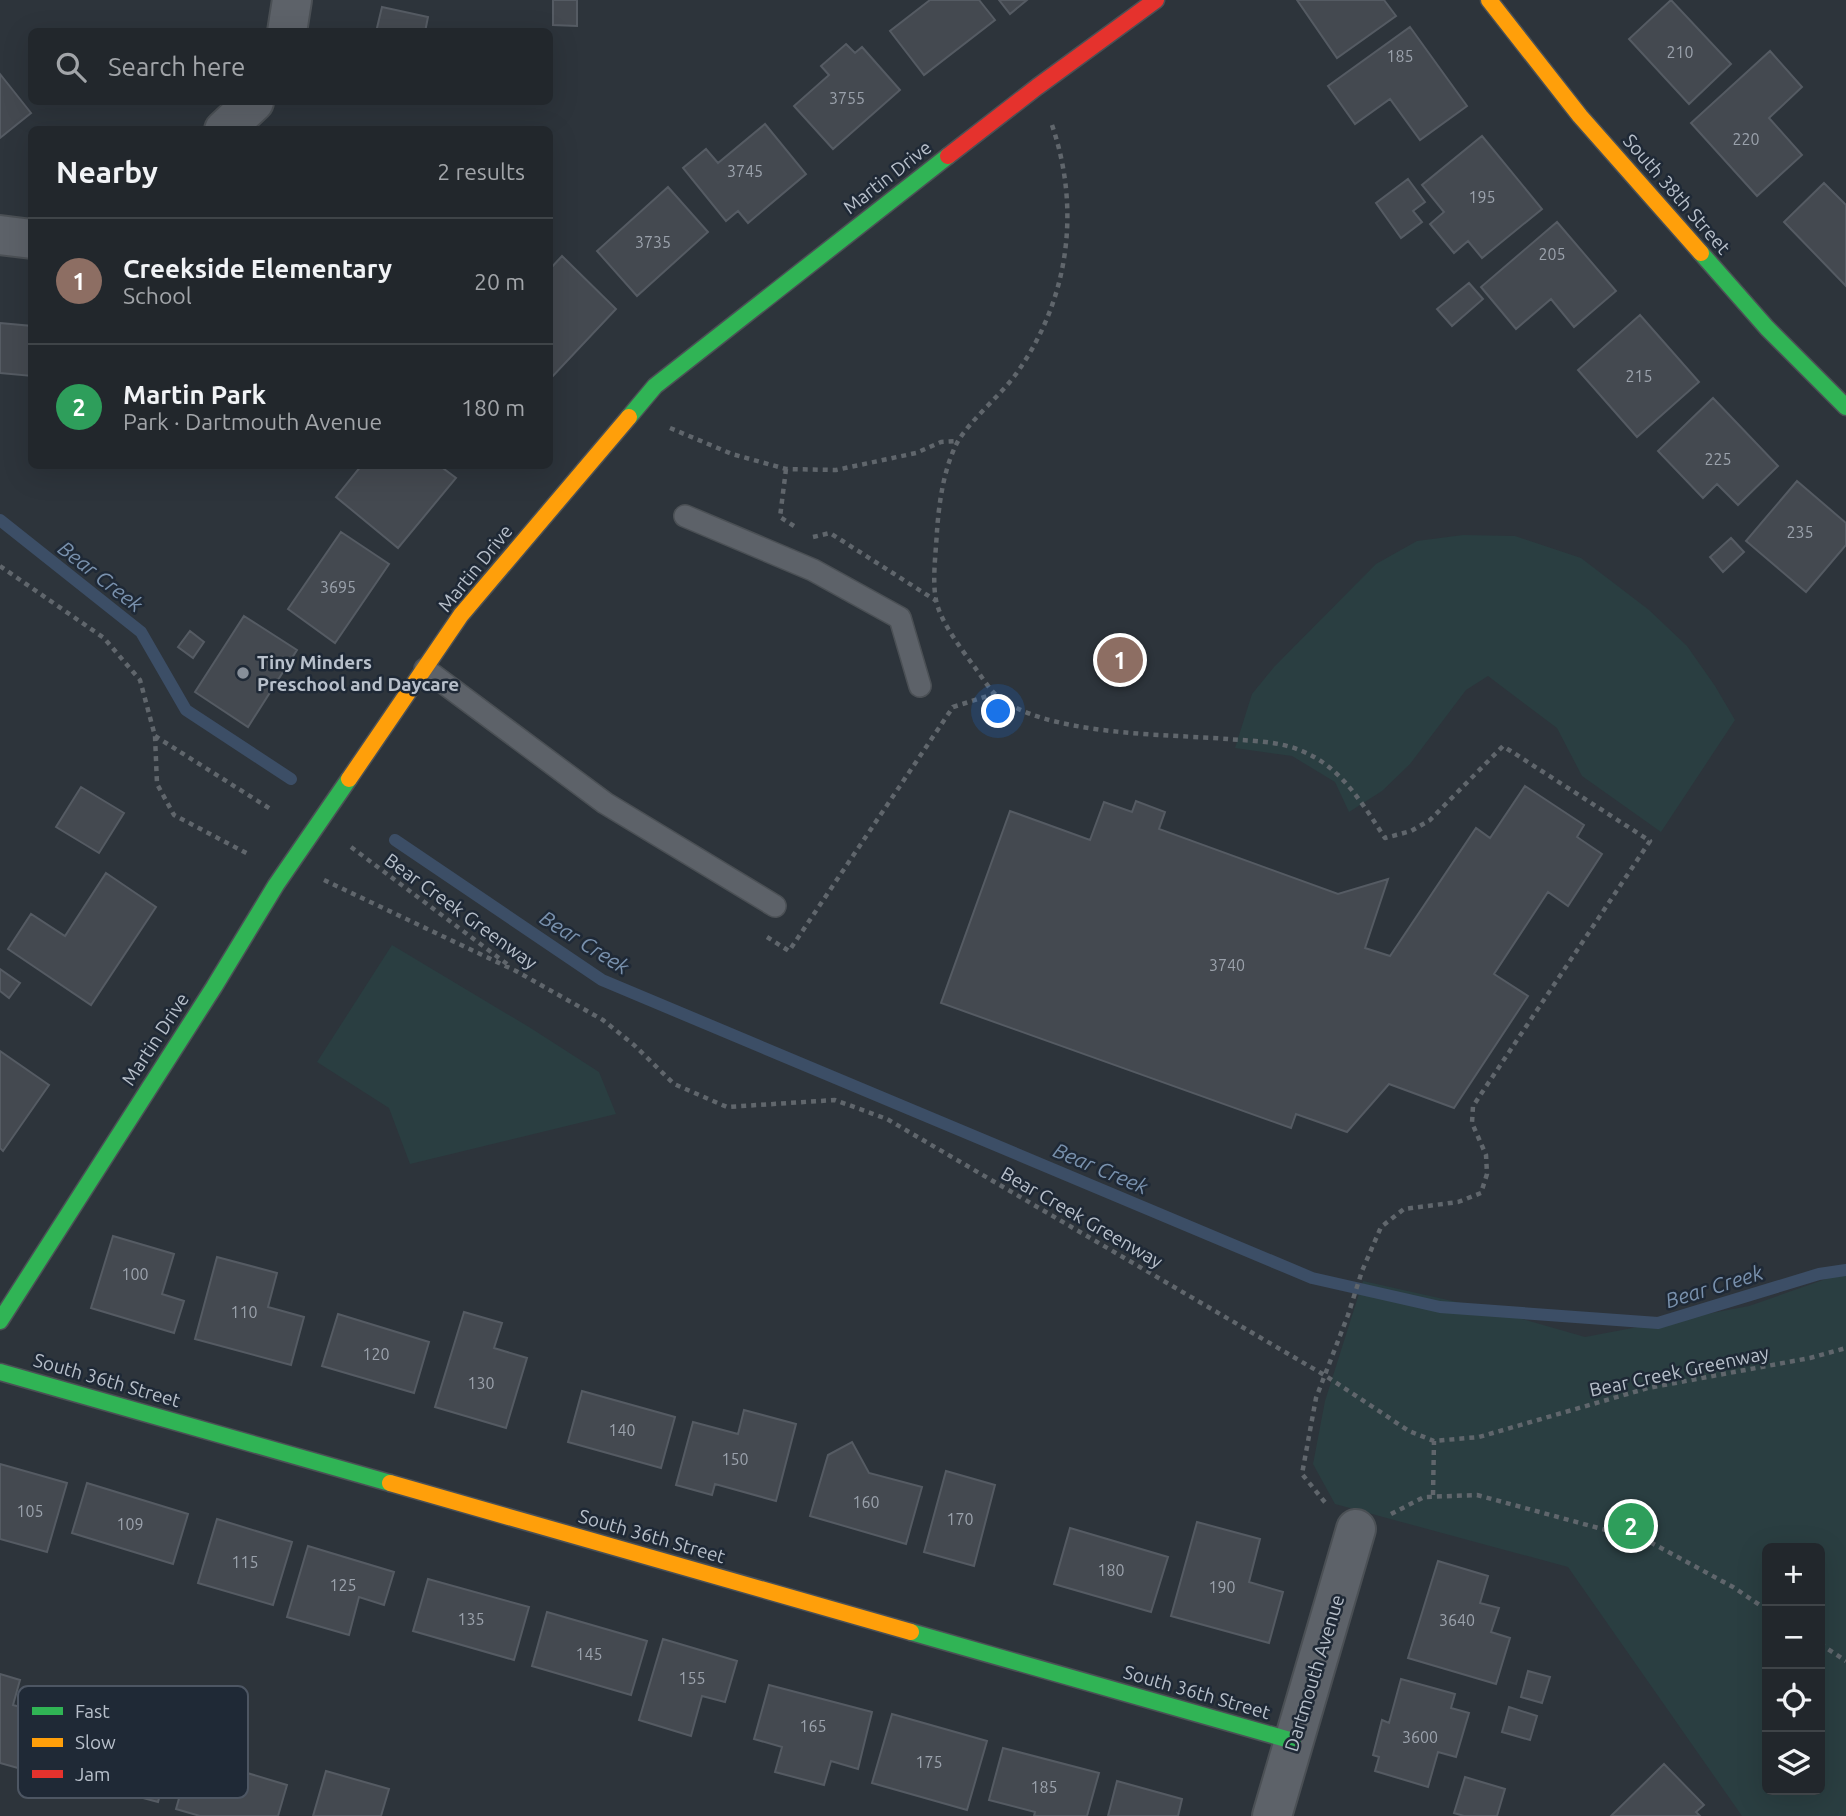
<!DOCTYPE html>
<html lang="en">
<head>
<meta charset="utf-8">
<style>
	:root { --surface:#22272c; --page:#2a2f34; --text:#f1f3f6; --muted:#a2a5a9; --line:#3f4448; --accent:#878f99 }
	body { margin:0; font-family:Ubuntu,sans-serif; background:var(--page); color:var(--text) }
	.controls { position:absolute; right:21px; bottom:21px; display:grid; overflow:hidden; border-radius:10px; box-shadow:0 7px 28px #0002 }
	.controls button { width:63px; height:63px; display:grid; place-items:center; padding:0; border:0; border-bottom:2px solid var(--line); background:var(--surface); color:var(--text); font:35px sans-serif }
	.you { position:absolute; left:999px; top:712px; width:24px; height:24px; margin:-18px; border:5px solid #fff; border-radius:50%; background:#1a73e8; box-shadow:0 0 0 10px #1a73e833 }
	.badge { display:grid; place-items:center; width:46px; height:46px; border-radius:50%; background:var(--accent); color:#fff; font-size:23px; font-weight:700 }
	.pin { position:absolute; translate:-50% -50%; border:4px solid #fff; box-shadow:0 2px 7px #0006 }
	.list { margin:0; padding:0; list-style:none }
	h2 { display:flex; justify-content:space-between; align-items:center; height:91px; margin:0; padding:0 28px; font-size:30px }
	h2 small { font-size:23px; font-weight:400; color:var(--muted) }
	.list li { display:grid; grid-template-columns:46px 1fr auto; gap:21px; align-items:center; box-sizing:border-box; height:126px; padding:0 28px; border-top:2px solid var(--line) }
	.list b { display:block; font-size:26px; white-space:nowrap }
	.list p { margin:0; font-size:23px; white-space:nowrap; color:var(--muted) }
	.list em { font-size:23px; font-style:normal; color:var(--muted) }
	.icon { flex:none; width:38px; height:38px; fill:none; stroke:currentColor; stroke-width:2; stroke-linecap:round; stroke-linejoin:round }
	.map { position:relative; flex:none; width:1846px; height:1816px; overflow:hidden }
	.search { position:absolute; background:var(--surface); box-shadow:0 7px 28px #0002; left:28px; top:28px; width:525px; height:77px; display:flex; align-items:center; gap:18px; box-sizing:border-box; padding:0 24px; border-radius:10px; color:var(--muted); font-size:26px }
	.panel { position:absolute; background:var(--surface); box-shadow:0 7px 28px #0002; left:28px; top:126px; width:525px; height:343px; border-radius:10px }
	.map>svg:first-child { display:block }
	.green { fill:#2a3e41; fill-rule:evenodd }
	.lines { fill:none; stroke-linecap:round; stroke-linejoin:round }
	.stream { stroke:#3c4e66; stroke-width:12 }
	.building { fill:#444950; stroke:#555b63; stroke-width:2 }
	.lane-casing { stroke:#4b5055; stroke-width:24 }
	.street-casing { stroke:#4b5055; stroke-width:42 }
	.fast-casing { stroke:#4b5055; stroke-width:19 }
	.slow-casing { stroke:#4b5055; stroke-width:19 }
	.jam-casing { stroke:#4b5055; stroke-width:19 }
	.path { stroke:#60666c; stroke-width:4.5; stroke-dasharray:5 5; stroke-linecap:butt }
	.lane { stroke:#5d6269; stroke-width:21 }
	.street { stroke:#5d6269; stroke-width:38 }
	.fast { stroke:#30b455; stroke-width:16 }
	.slow { stroke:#ff9f0a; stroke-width:16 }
	.jam { stroke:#e5322d; stroke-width:16 }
	.poi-dot { fill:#878f99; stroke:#1f2936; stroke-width:2.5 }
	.labels { text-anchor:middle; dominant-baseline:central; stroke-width:5; stroke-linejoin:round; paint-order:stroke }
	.number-label { font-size:16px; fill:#9ba2ac }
	.street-label { font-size:19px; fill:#b8c0cb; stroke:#1f2936 }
	.poi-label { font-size:19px; font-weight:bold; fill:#b8c0cb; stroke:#1f2936; text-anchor:start }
	.water-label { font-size:21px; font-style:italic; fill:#7991ad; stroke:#1f2936 }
	.key { fill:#1f2936; stroke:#4d5663; stroke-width:2 }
	.key-label { font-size:19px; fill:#b8c0cb }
</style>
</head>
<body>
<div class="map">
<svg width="1846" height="1816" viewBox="0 0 1846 1816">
	<rect width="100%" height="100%" fill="#2d343b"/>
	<path class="green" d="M1463,535L1515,536L1581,558L1649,610L1687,646L1715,686L1735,720L1661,832L1582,776L1557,728L1488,676L1466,690L1410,764L1382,791L1349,812L1335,782L1292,756L1235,748L1252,694L1274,667L1376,564L1417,541Z
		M392,945L529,1027L599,1072L616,1114L410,1164L389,1108L317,1062Z
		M1846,1272V1816H1742L1568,1567L1335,1504L1313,1464L1325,1401L1363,1281L1488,1309L1585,1337L1749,1306ZM1767,1548H1820V1790H1767Z"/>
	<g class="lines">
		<path class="stream" d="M0,520L141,632L186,710L291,779
			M395,840L602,980L1312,1278L1440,1307L1658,1323L1819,1274L1846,1270"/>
	</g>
	<path class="building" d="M553,0H577V26L553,25Z
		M930,0H979L995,20L924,75L890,31Z
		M999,0H1027L1010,14Z
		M1297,0H1384L1396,16L1337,58Z
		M1671,0L1731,64L1689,104L1629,39Z
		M382,7L428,17L425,32H376Z
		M1410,27L1467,106L1420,140L1390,99L1355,124L1328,86Z
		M846,44L855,53L862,47L900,90L833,149L794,106L829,75L821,66Z
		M1770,51L1802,87L1769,118L1802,155L1757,196L1691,123Z
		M0,74L31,113L0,138Z
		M765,124L806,174L748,223L738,211L726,221L683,168L706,149L718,163Z
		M1482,136L1542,209L1482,258L1468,241L1454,253L1430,224L1444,212L1422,185Z
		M1408,179L1425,202L1413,211L1422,222L1401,238L1376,203Z
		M1824,183L1846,205V286L1784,222Z
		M668,187L708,232L637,296L597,251Z
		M1557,222L1616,291L1574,327L1551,299L1516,329L1481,287Z
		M562,256L616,309L551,378L550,269Z
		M1469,283L1483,299L1452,326L1437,309Z
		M1640,315L1699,382L1637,437L1578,370Z
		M0,323L32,326V376L0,373Z
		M1713,398L1778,466L1738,505L1717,484L1703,498L1658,451Z
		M361,466H440L456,478L398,548L336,497Z
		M1797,481L1846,523V545L1806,592L1746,541Z
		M341,532L389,564L335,643L288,609Z
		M1731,538L1744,552L1723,572L1710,557Z
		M244,616L297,650L248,727L195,692Z
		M190,631L204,642L193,658L178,647Z
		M1525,786L1584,825L1577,837L1602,854L1568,906L1548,892L1494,974L1528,996L1454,1108L1389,1084L1347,1132L1296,1114L1291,1128L941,1003L1010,811L1090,840L1104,802L1132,812L1136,801L1165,812L1159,829L1338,894L1388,879L1365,948L1390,956L1476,828L1490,838Z
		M81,787L124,813L99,853L56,827Z
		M106,873L156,907L91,1005L8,949L31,914L65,936Z
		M0,969L20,983L9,998L0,991Z
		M0,1051L49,1085L3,1151L0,1148Z
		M113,1236L174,1254L162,1294L184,1301L174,1333L91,1308Z
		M217,1257L277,1273L268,1307L304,1317L291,1365L195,1339Z
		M464,1312L502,1323L494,1348L527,1358L506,1428L435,1407Z
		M338,1314L429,1342L414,1393L322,1366Z
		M582,1391L675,1417L661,1468L568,1442Z
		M744,1410L796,1424L776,1501L715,1484L712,1495L676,1485L693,1422L738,1434Z
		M852,1442L869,1473L922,1487L906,1544L810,1516L828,1455Z
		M0,1464L67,1483L47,1552L0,1539Z
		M946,1471L995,1485L974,1566L924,1552Z
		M87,1483L188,1514L173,1564L72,1533Z
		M217,1519L292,1542L273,1605L198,1583Z
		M1197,1522L1260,1539L1249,1582L1283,1592L1269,1643L1171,1616Z
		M1070,1528L1168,1557L1151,1612L1054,1584Z
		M308,1546L394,1572L384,1605L359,1597L349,1635L287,1617Z
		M1438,1561L1488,1576L1480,1603L1499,1608L1491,1632L1510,1638L1496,1684L1408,1658Z
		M428,1579L529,1607L514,1660L413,1631Z
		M547,1612L647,1641L631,1695L532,1666Z
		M663,1639L737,1661L725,1702L702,1696L691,1736L639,1720Z
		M1528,1671L1550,1677L1542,1703L1521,1697Z
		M0,1674L20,1680L13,1705L42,1713L25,1770L0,1763Z
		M1401,1679L1455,1694L1451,1708L1469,1713L1456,1757L1438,1752L1428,1787L1375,1771L1379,1757L1373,1755L1382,1720L1389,1723Z
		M769,1685L872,1712L858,1769L831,1761L824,1785L775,1772L782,1747L754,1739Z
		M83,1698L137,1713L129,1740L172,1752L158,1802L61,1776Z
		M1509,1707L1537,1716L1530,1740L1502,1732Z
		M892,1714L987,1741L967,1810L872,1783Z
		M1003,1748L1099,1773L1087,1816H1034L1035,1812L989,1800Z
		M191,1756L287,1785L278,1816H200L176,1809Z
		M1664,1764L1704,1805L1696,1812L1700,1816H1611Z
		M326,1771L389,1789L381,1816H313Z
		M1465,1777L1505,1789L1497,1816H1464L1454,1813Z
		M1117,1781L1182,1799L1178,1816H1108Z"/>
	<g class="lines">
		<defs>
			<path id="lane" d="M685,516L813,570L900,618L920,686
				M425,669L605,803L775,906"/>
			<path id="street" d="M287,32L292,0
				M224,130L254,102
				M0,235L32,239
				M1272,1816L1356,1529"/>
			<path id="fast" d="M1701,253L1767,328L1846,407
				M629,417L655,386L948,156
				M0,1321L214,987L276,885L349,779
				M0,1372L390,1483
				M911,1632L1293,1741"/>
			<path id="slow" d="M1489,0L1580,116L1701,253
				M349,779L461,615L629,417
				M390,1483L911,1632"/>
			<path id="jam" d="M948,156L1037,87L1156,0"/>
		</defs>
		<use href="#lane" class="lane-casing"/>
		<use href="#street" class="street-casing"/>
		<use href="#fast" class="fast-casing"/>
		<use href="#slow" class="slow-casing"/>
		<use href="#jam" class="jam-casing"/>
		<path class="path" d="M1052,125C1081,210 1069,300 1016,374C1001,395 969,421 957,443C944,468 939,502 937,531C936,551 932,581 936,600C940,621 960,647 973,665C980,674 987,686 995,694C1042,736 1166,734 1228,739C1252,741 1279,741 1302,751C1341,767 1362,803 1385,838L1411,831L1430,820L1503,746L1650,841L1473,1106L1472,1123L1486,1155L1487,1174L1481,1193L1458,1202L1404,1209L1381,1227L1362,1271L1348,1315L1316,1398L1302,1474L1328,1506
			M670,428L732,454L786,469L836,470L916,453L941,442L958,441
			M786,469L780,517L794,526
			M813,537L830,533L935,600
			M0,566L104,638L140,680L155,736L157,784L174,815L250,855
			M155,736L272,810
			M351,847L507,964
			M324,880L516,971L603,1020L634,1045L674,1084L727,1107L835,1100L887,1119L1326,1376L1409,1431L1434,1441L1479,1437L1648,1388L1810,1358L1846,1348
			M767,937L789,951L953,707L994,694
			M1433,1495L1434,1441
			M1391,1514L1424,1497L1477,1495L1650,1542L1733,1587L1767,1610
			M1820,1644L1846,1661"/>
		<use href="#lane" class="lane"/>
		<use href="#street" class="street"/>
		<use href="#fast" class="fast"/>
		<use href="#slow" class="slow"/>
		<use href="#jam" class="jam"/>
	</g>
	<circle class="poi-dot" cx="243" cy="673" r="7"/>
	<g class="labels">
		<g class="number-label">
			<text x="1680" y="52">210</text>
			<text x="1400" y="56">185</text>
			<text x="847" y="98">3755</text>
			<text x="1746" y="139">220</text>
			<text x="745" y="171">3745</text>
			<text x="1482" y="197">195</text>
			<text x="653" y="242">3735</text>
			<text x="1552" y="254">205</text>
			<text x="1639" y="376">215</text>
			<text x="1718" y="459">225</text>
			<text x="1800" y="532">235</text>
			<text x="338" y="587">3695</text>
			<text x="1227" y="965">3740</text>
			<text x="135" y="1274">100</text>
			<text x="244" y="1312">110</text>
			<text x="376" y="1354">120</text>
			<text x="481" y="1383">130</text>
			<text x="622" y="1430">140</text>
			<text x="735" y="1459">150</text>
			<text x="866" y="1502">160</text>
			<text x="30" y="1511">105</text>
			<text x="960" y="1519">170</text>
			<text x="130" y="1524">109</text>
			<text x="245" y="1562">115</text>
			<text x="1111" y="1570">180</text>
			<text x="343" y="1585">125</text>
			<text x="1222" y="1587">190</text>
			<text x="471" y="1619">135</text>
			<text x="1457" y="1620">3640</text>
			<text x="589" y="1654">145</text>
			<text x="692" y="1678">155</text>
			<text x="813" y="1726">165</text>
			<text x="1420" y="1737">3600</text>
			<text x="929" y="1762">175</text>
			<text x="1044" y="1787">185</text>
		</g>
		<g class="street-label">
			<text transform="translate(887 177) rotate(-38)">Martin Drive</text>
			<text transform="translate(1677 194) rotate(49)">South 38th Street</text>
			<text transform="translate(475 568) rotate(-51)">Martin Drive</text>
			<text transform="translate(461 911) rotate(36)">Bear Creek Greenway</text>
			<text transform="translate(155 1039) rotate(-57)">Martin Drive</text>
			<text transform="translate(1082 1217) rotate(30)">Bear Creek Greenway</text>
			<text transform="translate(1679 1371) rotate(-12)">Bear Creek Greenway</text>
			<text transform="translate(107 1380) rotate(16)">South 36th Street</text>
			<text transform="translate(652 1536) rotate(16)">South 36th Street</text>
			<text transform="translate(1314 1673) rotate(-73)">Dartmouth Avenue</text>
			<text transform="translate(1197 1692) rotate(16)">South 36th Street</text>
		</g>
		<g class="poi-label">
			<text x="257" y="662">Tiny Minders<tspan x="257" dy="22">Preschool and Daycare</tspan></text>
		</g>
		<g class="water-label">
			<text transform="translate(101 576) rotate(38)">Bear Creek</text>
			<text transform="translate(585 942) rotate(32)">Bear Creek</text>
			<text transform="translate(1101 1168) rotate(23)">Bear Creek</text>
			<text transform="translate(1714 1286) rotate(-17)">Bear Creek</text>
		</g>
	</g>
	<rect x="18" y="1686" width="230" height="112" rx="10" class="key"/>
	<rect x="32" y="1707" width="31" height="8" fill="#30b455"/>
	<rect x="32" y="1738" width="31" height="9" fill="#ff9f0a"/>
	<rect x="32" y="1770" width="31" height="8" fill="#e5322d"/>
	<g class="key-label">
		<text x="75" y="1718">Fast</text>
		<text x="75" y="1749">Slow</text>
		<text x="75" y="1781">Jam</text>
	</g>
</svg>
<div class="controls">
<button>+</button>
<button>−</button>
<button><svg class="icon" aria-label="locate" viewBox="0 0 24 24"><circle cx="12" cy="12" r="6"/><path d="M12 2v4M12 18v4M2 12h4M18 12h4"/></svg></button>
<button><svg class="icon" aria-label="layers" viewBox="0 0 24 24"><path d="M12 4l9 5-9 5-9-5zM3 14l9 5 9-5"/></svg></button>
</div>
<div class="you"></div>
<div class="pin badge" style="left:1120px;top:660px;background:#8d6e63">1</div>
<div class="pin badge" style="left:1631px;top:1526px;background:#2e9e5b">2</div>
<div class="search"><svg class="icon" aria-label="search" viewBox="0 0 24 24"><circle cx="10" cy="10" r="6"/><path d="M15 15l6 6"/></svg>Search here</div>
<section class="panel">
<h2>Nearby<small>2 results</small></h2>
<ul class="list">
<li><span class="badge" style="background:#8d6e63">1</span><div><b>Creekside Elementary</b><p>School</p></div><em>20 m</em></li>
<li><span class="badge" style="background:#2e9e5b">2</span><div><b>Martin Park</b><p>Park · Dartmouth Avenue</p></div><em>180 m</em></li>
</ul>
</section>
</div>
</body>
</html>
